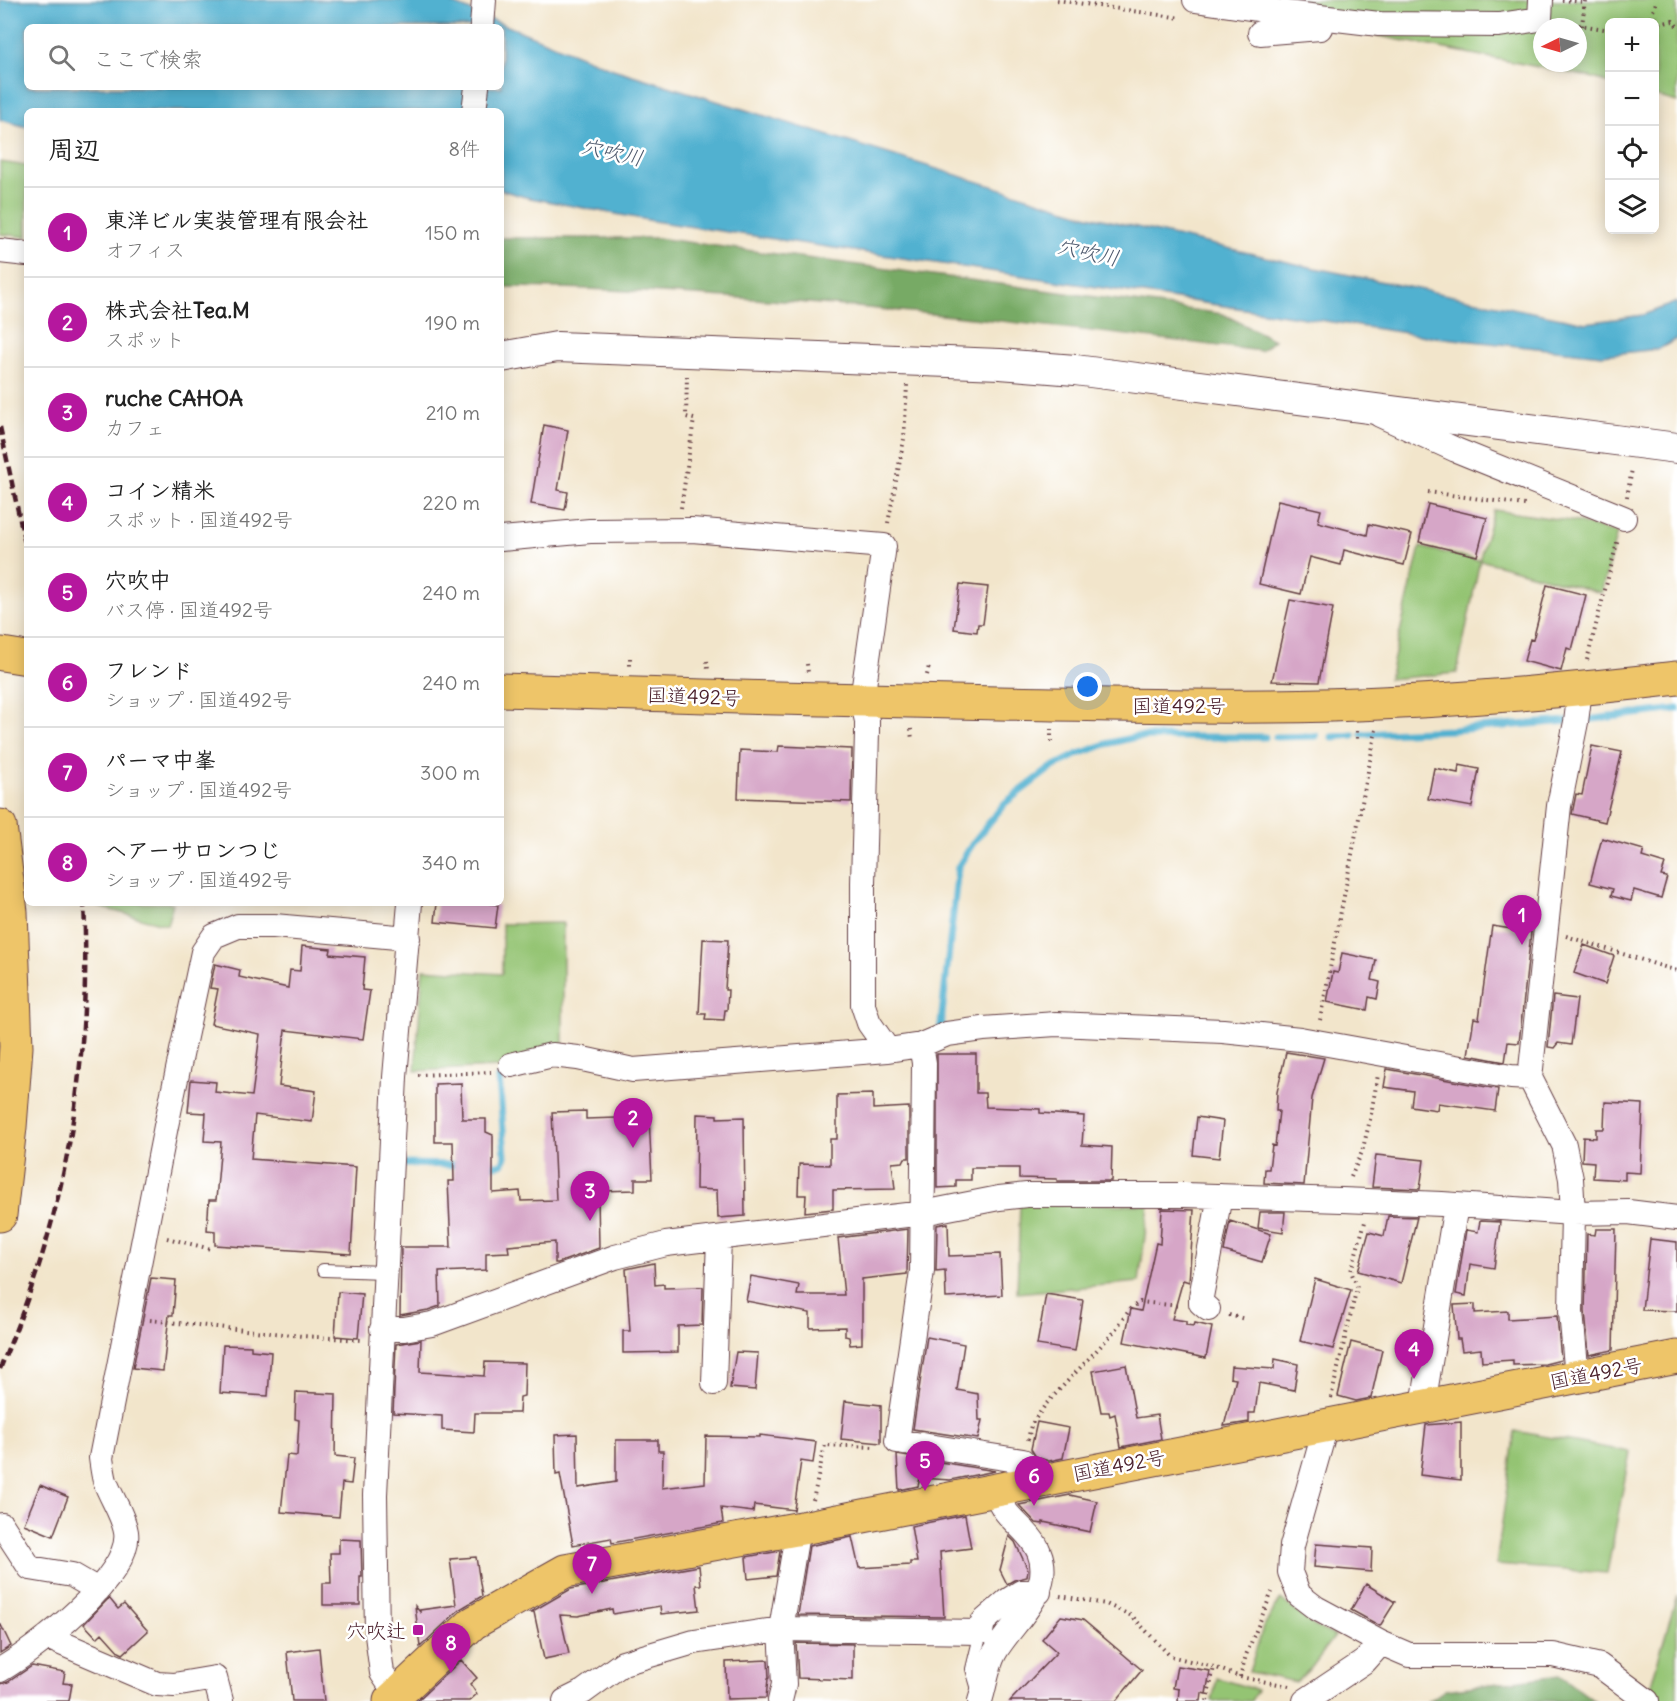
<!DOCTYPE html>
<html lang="ja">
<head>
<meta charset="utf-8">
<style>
	:root { --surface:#fff; --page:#f2f2f2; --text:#222; --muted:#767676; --line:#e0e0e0; --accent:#b5179e }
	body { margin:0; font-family:Delius,"Klee One",sans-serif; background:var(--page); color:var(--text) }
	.controls { position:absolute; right:18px; top:18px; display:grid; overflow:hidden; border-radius:9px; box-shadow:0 3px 15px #0003 }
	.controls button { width:54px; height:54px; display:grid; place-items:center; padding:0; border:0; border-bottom:2px solid var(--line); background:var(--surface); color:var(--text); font:30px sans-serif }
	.compass { position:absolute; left:1533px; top:18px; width:54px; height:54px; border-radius:50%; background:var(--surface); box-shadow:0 3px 15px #0003; rotate:265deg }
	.you { position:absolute; left:1088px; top:687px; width:21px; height:21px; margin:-15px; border:4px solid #fff; border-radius:50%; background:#1a73e8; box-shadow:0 0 0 9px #1a73e833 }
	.badge { display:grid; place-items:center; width:39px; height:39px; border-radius:50%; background:var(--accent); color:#fff; font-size:20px; font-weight:700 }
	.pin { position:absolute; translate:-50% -50px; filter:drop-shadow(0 2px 3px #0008) }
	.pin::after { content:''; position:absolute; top:32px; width:21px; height:18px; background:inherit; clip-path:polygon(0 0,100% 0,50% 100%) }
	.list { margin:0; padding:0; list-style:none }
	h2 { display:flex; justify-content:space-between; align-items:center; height:78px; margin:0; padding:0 24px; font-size:26px }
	h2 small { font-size:20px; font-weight:400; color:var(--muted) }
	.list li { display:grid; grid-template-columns:39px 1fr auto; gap:18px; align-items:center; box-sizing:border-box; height:90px; padding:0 24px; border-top:2px solid var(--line) }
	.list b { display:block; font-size:22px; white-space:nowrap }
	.list p { margin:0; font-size:20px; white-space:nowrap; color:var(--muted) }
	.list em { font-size:20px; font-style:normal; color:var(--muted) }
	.icon { flex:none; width:33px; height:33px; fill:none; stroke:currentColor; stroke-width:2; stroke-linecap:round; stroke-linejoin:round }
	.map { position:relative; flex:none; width:1677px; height:1701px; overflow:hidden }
	.search { position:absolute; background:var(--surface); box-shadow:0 3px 15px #0003; left:24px; top:24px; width:480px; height:66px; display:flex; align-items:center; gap:15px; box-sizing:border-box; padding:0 21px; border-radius:9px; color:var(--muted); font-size:22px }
	.panel { position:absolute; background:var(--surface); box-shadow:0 3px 15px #0003; left:24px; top:108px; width:480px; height:798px; border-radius:9px }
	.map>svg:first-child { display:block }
	.green { fill:#94c473; stroke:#6f724f; stroke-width:1.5; fill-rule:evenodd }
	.forest { fill:#77aa65; stroke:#606448; stroke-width:1.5 }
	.water { fill:#51b1d0; stroke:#4e687e; stroke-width:1.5; fill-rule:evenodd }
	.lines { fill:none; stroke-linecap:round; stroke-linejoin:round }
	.stream { stroke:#51b1d0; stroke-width:7 }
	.building { fill:#d6a6c7 }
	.service-casing { stroke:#633d43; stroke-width:14 }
	.minor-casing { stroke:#633d43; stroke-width:26 }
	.tertiary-casing { stroke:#633d43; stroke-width:32 }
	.trunk-casing { stroke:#633d43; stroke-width:35 }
	.path { stroke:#633d43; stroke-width:4; stroke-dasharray:1.5 4.5; stroke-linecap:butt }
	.service { stroke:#fff; stroke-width:12 }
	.minor { stroke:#fff; stroke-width:24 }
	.tertiary { stroke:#fff; stroke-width:30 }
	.trunk { stroke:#eec569; stroke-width:33 }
	.rail { stroke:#4a1f2b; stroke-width:4.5; stroke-dasharray:9 4.5; stroke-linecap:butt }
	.poi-dot { fill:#b5179e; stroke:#fff; stroke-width:2 }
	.labels { text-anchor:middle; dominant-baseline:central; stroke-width:5; stroke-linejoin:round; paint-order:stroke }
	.street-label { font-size:20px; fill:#4a1f2b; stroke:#fff }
	.poi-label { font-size:20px; fill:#4a1f2b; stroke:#fff; text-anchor:end }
	.water-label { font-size:21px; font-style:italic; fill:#4d596d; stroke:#fff }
</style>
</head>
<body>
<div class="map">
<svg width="1677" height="1701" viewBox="0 0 1677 1701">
	<rect width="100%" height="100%" fill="#fff"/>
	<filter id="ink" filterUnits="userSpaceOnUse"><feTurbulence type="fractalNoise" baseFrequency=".0167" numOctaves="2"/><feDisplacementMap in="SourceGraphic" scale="12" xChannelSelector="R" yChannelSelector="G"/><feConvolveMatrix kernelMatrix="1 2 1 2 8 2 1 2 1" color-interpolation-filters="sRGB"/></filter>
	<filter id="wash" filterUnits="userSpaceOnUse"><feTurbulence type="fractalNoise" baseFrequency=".008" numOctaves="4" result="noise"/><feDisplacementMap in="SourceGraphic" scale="24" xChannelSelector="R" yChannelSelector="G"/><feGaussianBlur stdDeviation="1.35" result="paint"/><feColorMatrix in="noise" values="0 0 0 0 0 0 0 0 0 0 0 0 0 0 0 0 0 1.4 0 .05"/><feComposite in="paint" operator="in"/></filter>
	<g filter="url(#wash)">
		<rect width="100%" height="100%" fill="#f2e5cb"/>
		<path class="green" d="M1240,0H1677V102L1655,96L1654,22H1610L1609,83L1590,77L1302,21ZM1542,27H1578V63H1542Z
			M0,162L27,166V237L0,234Z
			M1494,510L1577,522L1617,533L1601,593L1480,560L1457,673L1389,679L1420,547L1479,560Z
			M99,903H173L167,925L99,907Z
			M563,923V1048L499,1067L415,1071L423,969L502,974V924Z
			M1020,1203L1149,1205L1139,1282L1017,1293Z
			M1515,1431L1630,1452L1607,1573L1496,1565Z
			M1677,1595V1701H1664L1649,1691Z
			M1281,1599L1314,1626L1335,1636L1312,1667L1296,1682L1249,1672L1263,1627Z
			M1217,1678L1257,1690L1251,1701H1212Z"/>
		<path class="forest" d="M501,238H657L1223,314L1274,340L1261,351C1088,330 915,310 741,298C661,293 581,287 501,287Z
			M1560,1675L1594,1701H1429L1445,1690Z"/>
		<path class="water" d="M0,0H444L613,69L1089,216L1305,266L1586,323L1643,315L1677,302V339L1659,349L1602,355L1426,336L653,221L525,197L501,190V111H27V127L0,120ZM27,27H501V87H27Z"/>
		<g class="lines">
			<path class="stream" d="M1585,720L1677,709
				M1362,734L1451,730L1568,721
				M1276,737L1316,736
				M1332,737L1353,735
				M940,1033L958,867L973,843L1005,803L1051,768L1076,755L1106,744L1135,737H1265
				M404,1164L462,1165
				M485,1165H498L503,1163L505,1156L499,1078L515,1072"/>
		</g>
		<g id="blocks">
			<path class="building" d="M544,425L568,430L558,490L568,492L565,510L531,504Z
				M1278,500L1321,510L1318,522L1367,535L1369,524L1412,534L1404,565L1344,550L1341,565L1310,557L1301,594L1259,584Z
				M1428,504L1487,518L1477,556L1419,542Z
				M960,584L988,587L983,624H978L977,632L954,629Z
				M1547,585L1586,595L1572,650L1567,648L1561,671L1524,661L1530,639L1533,640Z
				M1290,600L1333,608L1319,682L1272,681Z
				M779,746L852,749L851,802L738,798L740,750L778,752Z
				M1592,746L1622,752L1605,822L1572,814L1576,794L1582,795Z
				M1459,765L1479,769L1472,807L1428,799L1434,768L1458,773Z
				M1602,838L1644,850L1642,857L1665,864L1661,876L1667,877L1661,898L1634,890L1631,901L1611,896L1613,889L1590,883Z
				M437,903H488L498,905L495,928L435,922Z
				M1492,926L1531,932L1519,1043L1508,1042L1505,1062L1468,1055L1474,1018L1479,1019Z
				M703,939L728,940L725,990H728L727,1010H725L724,1020L705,1019L706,1014H699Z
				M1584,945L1614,956L1605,984L1574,973Z
				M302,946L331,949L330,954L365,957L362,990L370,991L363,1039L285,1030L279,1086L316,1091L312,1122L255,1115L251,1159L356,1167L351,1254L215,1245V1231L207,1230L209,1200H216L221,1142L204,1141L206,1113L188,1112L191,1080L216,1082L215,1092L252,1096L260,1034L211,1024L218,989L210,988L215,964L240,970L239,977L288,988L290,970L300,971Z
				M1342,953L1376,960L1372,980L1380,982L1377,999L1369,997L1367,1010L1327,1002L1333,972L1338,973Z
				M1553,996L1577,999L1571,1045L1558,1043L1554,1048L1548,1047Z
				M1286,1052L1324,1058L1312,1098L1304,1185L1264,1183L1265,1169H1269L1272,1145L1275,1146L1279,1111H1276L1277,1092Z
				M937,1054H976V1093H985L986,1107L1040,1109V1113L1084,1116L1082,1145L1112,1147L1111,1181H1057V1179L1019,1178V1168H971V1180H956V1187L937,1188Z
				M1387,1069L1498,1089L1495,1111L1438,1103L1437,1110L1411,1106L1413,1091L1384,1087Z
				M461,1083L462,1119H486V1132L493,1135V1193L520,1191L521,1201L556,1200L552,1112L586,1111V1119L649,1117L652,1179H635V1190L602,1191V1197H598L599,1248L558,1263H555V1242L508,1246L509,1252L486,1253V1270L439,1272L440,1306L428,1310L400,1315L401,1247H451L448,1181H454L453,1142H435V1084Z
				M873,1094V1109L909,1107V1158H905L903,1162L892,1163L895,1189L833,1190V1209L805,1212L806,1195H798L799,1164L830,1165V1139H837V1095Z
				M1605,1102L1643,1104L1640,1173L1625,1172V1180L1593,1178L1594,1162L1582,1161L1583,1137L1596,1138V1129H1604Z
				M697,1114L717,1115V1118L744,1117L745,1216L718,1218L717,1190L696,1189Z
				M1197,1117L1223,1121L1219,1158L1193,1155Z
				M1376,1155L1424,1160L1420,1189L1372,1187Z
				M1162,1209L1194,1210L1189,1282L1183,1280L1172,1319L1186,1321V1325L1194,1326L1195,1323L1212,1327L1206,1358L1124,1342L1131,1309L1141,1311L1156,1243L1160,1244Z
				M1260,1212H1285L1283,1232L1258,1228Z
				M1388,1216L1417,1217L1401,1283L1358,1271L1369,1232L1384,1236Z
				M1230,1221L1271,1234L1262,1262L1224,1251Z
				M1480,1221L1500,1222L1494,1268L1470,1264L1466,1296L1456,1294L1466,1230L1478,1232Z
				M948,1223L949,1256L1000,1254L1002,1295L946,1298L945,1270L936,1271L937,1225Z
				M908,1229L907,1274L862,1279V1344L850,1345L849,1337L845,1336V1327L810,1328V1313L746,1301L751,1276L799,1285L797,1295H844L838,1238Z
				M1596,1229H1616L1613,1350L1589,1355L1585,1311L1587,1234L1595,1235Z
				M1650,1239L1677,1242V1311L1642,1310Z
				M654,1263L655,1285L664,1284V1288L703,1287L702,1325L678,1326V1352L623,1353V1331H630L626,1269Z
				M151,1278L176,1280L173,1315H169L163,1371L133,1368Z
				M1315,1279L1351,1290L1333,1349L1300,1341Z
				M338,1292L362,1294L358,1338L335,1336Z
				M1046,1294L1083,1300L1075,1351L1037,1345Z
				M1475,1304V1313L1508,1311V1319L1557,1316L1561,1360L1545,1364L1513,1365V1360L1482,1362L1481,1349L1462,1351L1460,1339H1457L1454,1305Z
				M927,1337L964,1344L957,1390L978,1394L979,1420H982L978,1439L913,1429Z
				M421,1340L420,1372L484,1376L485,1362L525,1363L524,1396L520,1397L519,1413H475L474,1432L442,1430V1416L393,1413L396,1344Z
				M1351,1342L1382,1350L1371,1398L1356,1401L1338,1396Z
				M223,1345L251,1346V1350L271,1352L268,1396L220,1393Z
				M736,1352L758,1353L755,1390L730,1388Z
				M1275,1359L1298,1364L1294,1390L1259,1383L1255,1413H1249V1422L1224,1426L1236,1379L1230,1378L1231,1366L1274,1369Z
				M1126,1365L1136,1418L1157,1415L1161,1439L1121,1447L1115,1414L1110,1416L1109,1412H1101L1093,1371Z
				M296,1392L336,1394L335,1456L354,1458L351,1484L342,1483L339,1517L281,1512L287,1455L297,1456L299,1420L295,1419Z
				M845,1401L881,1405V1443L841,1439Z
				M1037,1422L1069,1428L1063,1458L1049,1461L1036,1457L1031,1449Z
				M1461,1422V1480L1420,1475L1426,1425Z
				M577,1434L578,1488L616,1482V1440H658V1451H663L662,1488L705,1483L706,1436L760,1437V1435L816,1442L813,1463L801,1461L794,1510L754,1505L753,1512L721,1508L723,1523L612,1543L611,1538L573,1545L560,1474L556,1475L555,1435Z
				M897,1455L995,1471L950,1480L920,1478L918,1486L899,1490Z
				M40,1485L68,1497L53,1536L24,1524Z
				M1070,1495L1097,1501L1090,1532L1043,1522V1524L1036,1523L1019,1505Z
				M965,1515L971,1548L940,1552L944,1617L798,1615L809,1546L852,1537L859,1568L910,1565V1562H917L911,1526Z
				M1009,1536L1015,1542L1028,1570L1027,1577L1014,1580L1007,1584L1000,1570Z
				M339,1539L361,1540L362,1577H360V1605H323V1583H331L330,1553H339Z
				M1316,1544L1372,1548L1371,1572L1314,1567Z
				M780,1551L776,1576L748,1579L746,1557Z
				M476,1557L482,1596L460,1609L420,1647L415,1606L420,1612V1610L456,1605L450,1559Z
				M699,1566L701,1585H696L699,1610L661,1614L660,1606L613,1614L612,1609L578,1616L560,1615L569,1654L544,1659L534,1612H531L571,1589Z
				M1366,1584L1395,1602L1380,1626L1351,1610Z
				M109,1598L118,1609L124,1604L148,1631L123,1654L119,1652L102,1633L97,1638L84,1624Z
				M1061,1616L1083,1620L1142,1670L1116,1701H1010L1057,1652L1042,1639Z
				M0,1623L11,1646L0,1653Z
				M796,1643L853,1644V1680L798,1678Z
				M319,1648L324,1701H292L287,1652Z
				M461,1660L477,1678L470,1684L477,1694L469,1701H417Z
				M768,1660L769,1678L768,1679L766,1698L727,1699L726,1662Z
				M32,1666L65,1672L63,1683L72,1684L69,1701H0V1684L8,1682Z
				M1177,1666L1210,1671L1206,1694L1202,1693L1201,1701H1178L1179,1689L1173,1688Z"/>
		</g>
	</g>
	<g filter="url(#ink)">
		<use href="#blocks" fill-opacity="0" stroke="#633d43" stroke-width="1.5"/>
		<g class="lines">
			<defs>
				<path id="service" d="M323,1270L385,1272
					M981,1632L972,1669L977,1686L982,1688"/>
				<path id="minor" d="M1195,0L1277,12L1379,24L1499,25L1540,19L1541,0
					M482,27L484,0
					M1260,33L1320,28
					M474,111L477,87
					M0,251L27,254
					M1380,415L1456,450L1624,518
					M501,539L590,531L692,530L884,546L862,700L867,721V732L863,883V1005L869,1023L888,1050
					M921,1045L947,1034L983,1029L1056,1024L1223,1031L1300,1039L1511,1077L1530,1078
					M511,1065L552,1055L578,1058L633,1070L888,1050L921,1045L924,1063L922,1271L897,1441L1023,1461L1020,1484
					M1208,1309L1201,1303V1297L1220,1196
					M382,1329H404L432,1324L615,1257L666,1244L923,1213L999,1198L1027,1195H1185L1342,1200L1442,1204L1573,1213L1628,1212L1677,1218
					M1577,1377L1571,1312L1573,1213L1571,1179L1564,1145L1530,1078L1559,806L1576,722L1580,690
					M714,1383L719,1238
					M1423,1405L1456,1205
					M1322,1425V1440L1292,1546L1290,1572L1299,1595L1316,1608L1381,1643L1409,1655H1553L1600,1666L1647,1701
					M2,1525L30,1568L72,1575L98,1590
					M47,1637L157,1684L174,1685L215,1678L221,1701
					M0,1670C34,1651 133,1575 126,1532C123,1514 111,1498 105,1481C103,1474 102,1465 101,1458L166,1126L203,952L214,936L238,926H274L408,938
					M401,1701L382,1673L377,1635L375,1495L395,1077L410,903
					M565,1701L583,1692L623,1663L694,1642L781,1629L981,1632L983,1622L1007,1601L1021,1592H1039
					M780,1701L784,1684L781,1629L798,1528
					M980,1701C985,1686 987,1666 995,1652C1013,1621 1055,1591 1039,1552C1032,1534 1014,1524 1004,1509C1000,1503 997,1496 993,1489
					M1305,1701L1365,1661L1381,1643"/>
				<path id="tertiary" d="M501,357L557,347L1000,364L1075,370L1677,448"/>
				<path id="trunk" d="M2,654L27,658
					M501,690C667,695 832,700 998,703C1088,704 1179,707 1270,706C1406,705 1542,694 1677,678
					M0,826L11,912L16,1047L10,1127L0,1215
					M390,1701L473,1623L565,1571L807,1527L1677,1357"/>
			</defs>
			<use href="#service" class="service-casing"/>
			<use href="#minor" class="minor-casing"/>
			<use href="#tertiary" class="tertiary-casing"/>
			<use href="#trunk" class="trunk-casing"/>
			<path class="path" d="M1057,0L1181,18
				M1562,0L1585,2
				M1561,22L1610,30
				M1649,22L1657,0
				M1654,25L1673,21L1677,26
				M1582,26L1585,0
				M1428,492L1525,505
				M1627,497L1632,469
				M681,508L694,419L686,417L687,376
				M888,523L904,439L907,385
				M630,658V667
				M1587,660L1618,539
				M707,661L708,670
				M807,664L808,673
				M927,675L929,666
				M911,729L912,741
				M1357,731V740
				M1051,742V729
				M1566,936L1677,971
				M1320,1020L1376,730
				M418,1075L491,1072
				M1351,1177L1362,1152L1370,1120L1378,1075
				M167,1238L211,1249
				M1229,1315L1245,1319
				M150,1320L302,1336L361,1340
				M1331,1398L1357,1287L1351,1271L1365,1222
				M1028,1440L1031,1425L1046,1404L1112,1334L1131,1308L1140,1302L1180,1306
				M813,1500L825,1445L875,1447
				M1060,1596L1106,1604L1132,1616L1170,1656L1214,1667L1240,1677L1289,1686
				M1240,1677L1246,1655L1272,1592
				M1207,1701L1214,1667"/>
			<use href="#service" class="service"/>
			<use href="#minor" class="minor"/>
			<use href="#tertiary" class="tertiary"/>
			<use href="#trunk" class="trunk"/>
			<path class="rail" d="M0,427L27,553
				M0,1369C19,1323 37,1276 50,1228C79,1123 89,1012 84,903"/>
		</g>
	</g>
	<rect class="poi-dot" x="412" y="1624" width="12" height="12" rx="3"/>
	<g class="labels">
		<g class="street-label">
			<text transform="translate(694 696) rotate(2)">国道492号</text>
			<text x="1179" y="705">国道492号</text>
			<text transform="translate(1596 1373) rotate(-11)">国道492号</text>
			<text transform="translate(1119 1465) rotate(-11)">国道492号</text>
		</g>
		<g class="poi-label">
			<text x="406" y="1630">穴吹辻</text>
		</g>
		<g class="water-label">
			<text transform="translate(612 152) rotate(12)">穴吹川</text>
			<text transform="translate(1088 252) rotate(12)">穴吹川</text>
		</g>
	</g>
</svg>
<div class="controls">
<button>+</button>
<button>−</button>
<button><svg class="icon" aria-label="locate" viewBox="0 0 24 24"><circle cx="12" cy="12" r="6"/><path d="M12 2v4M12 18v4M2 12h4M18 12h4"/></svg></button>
<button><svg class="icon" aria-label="layers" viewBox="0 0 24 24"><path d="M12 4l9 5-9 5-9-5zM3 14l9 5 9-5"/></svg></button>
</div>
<svg class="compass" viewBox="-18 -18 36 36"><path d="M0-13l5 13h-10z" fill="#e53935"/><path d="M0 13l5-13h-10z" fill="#767676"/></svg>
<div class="you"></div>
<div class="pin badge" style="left:1522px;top:945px">1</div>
<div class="pin badge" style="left:633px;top:1148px">2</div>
<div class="pin badge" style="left:590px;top:1221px">3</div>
<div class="pin badge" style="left:1414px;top:1379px">4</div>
<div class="pin badge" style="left:925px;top:1491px">5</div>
<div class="pin badge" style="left:1034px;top:1506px">6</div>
<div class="pin badge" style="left:592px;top:1594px">7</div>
<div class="pin badge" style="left:451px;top:1673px">8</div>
<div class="search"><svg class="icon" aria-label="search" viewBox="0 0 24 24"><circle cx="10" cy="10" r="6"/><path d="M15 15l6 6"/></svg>ここで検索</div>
<section class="panel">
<h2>周辺<small>8件</small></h2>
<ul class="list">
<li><span class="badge">1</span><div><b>東洋ビル実装管理有限会社</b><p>オフィス</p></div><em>150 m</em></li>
<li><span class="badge">2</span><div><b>株式会社Tea.M</b><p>スポット</p></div><em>190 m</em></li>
<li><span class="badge">3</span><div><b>ruche CAHOA</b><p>カフェ</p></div><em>210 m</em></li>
<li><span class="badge">4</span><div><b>コイン精米</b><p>スポット · 国道492号</p></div><em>220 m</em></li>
<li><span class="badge">5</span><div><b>穴吹中</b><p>バス停 · 国道492号</p></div><em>240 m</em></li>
<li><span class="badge">6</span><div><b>フレンド</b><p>ショップ · 国道492号</p></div><em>240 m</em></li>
<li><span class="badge">7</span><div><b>パーマ中峯</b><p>ショップ · 国道492号</p></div><em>300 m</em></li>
<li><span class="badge">8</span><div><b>ヘアーサロンつじ</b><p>ショップ · 国道492号</p></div><em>340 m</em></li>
</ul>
</section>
</div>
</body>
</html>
